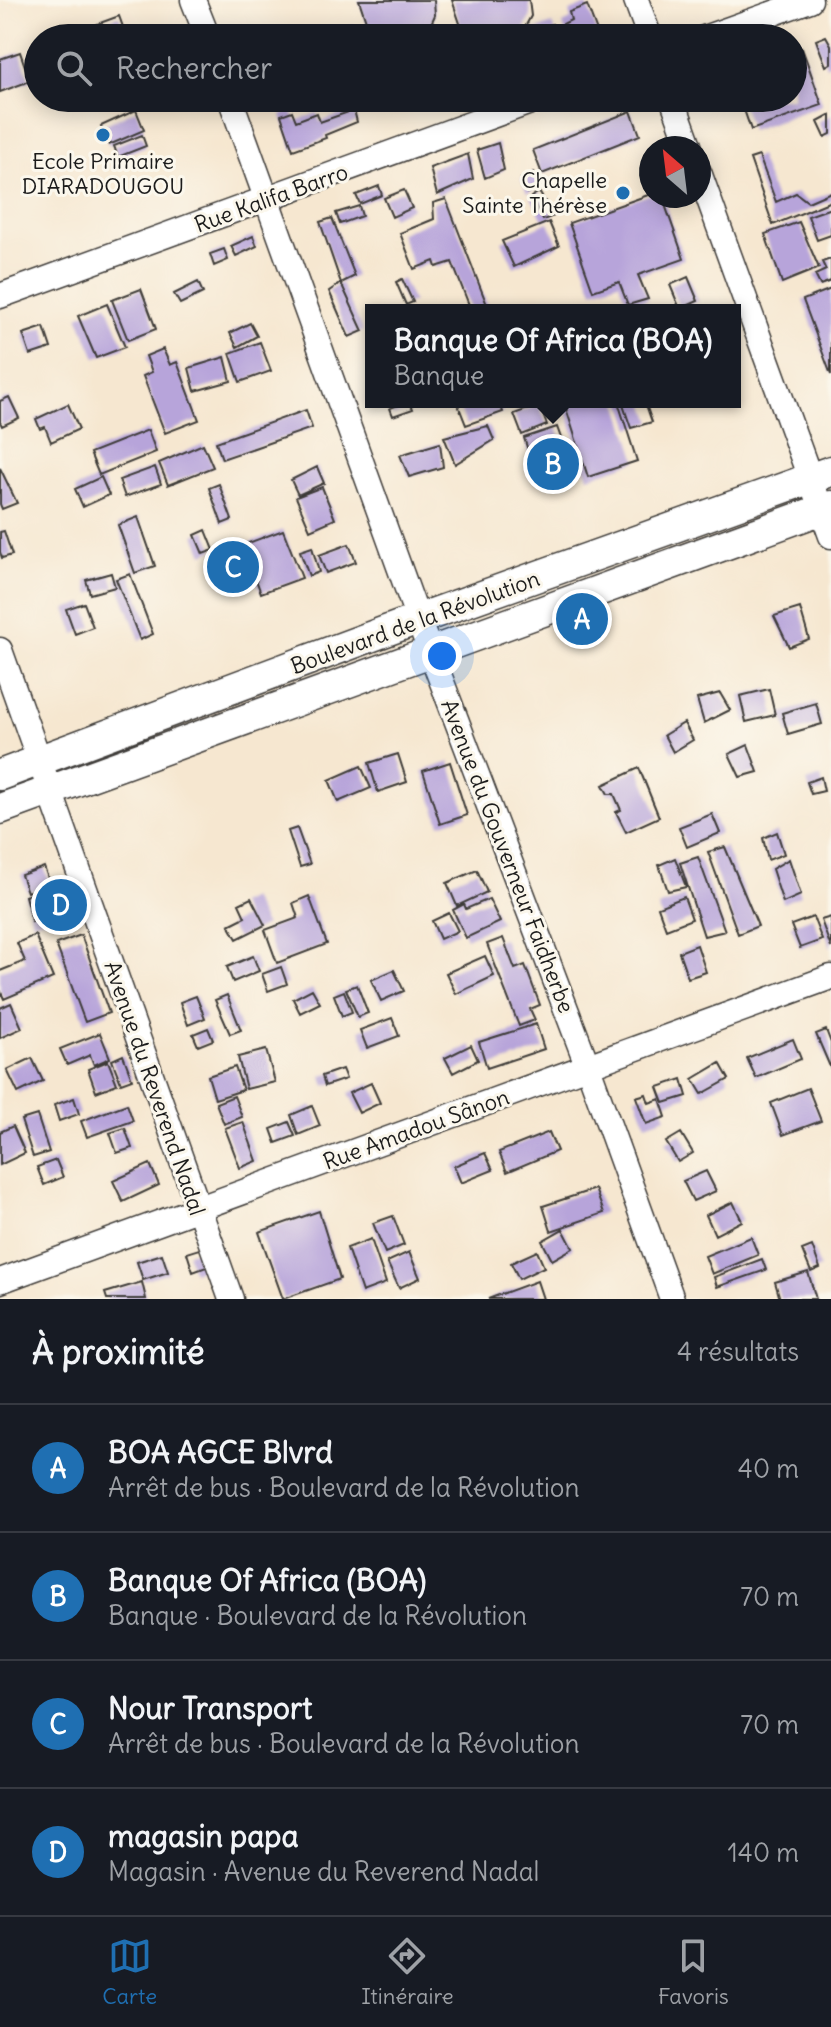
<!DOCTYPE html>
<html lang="fr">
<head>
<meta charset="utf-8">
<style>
	:root { --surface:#171b24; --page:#242831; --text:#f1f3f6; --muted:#9ea1a6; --line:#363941; --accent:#1f6fb2 }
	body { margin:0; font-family:Delius,sans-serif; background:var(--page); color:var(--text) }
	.compass { position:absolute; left:639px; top:136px; width:72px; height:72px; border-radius:50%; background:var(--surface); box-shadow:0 4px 20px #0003; rotate:332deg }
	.you { position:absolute; left:442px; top:656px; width:28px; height:28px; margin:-20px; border:6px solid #fff; border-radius:50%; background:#1a73e8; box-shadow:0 0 0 12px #1a73e833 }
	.badge { display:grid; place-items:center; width:52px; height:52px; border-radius:50%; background:var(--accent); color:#fff; font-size:26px; font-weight:700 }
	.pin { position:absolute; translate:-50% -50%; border:4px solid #fff; box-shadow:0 2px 8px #0006 }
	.popup { position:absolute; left:365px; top:304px; width:376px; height:104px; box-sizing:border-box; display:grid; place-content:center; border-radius:0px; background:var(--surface); filter:drop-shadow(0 2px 6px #0005); font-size:26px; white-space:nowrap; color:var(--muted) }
	.popup b { font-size:30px; color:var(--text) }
	.popup::after { content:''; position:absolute; left:50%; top:100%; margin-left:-16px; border:16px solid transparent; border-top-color:var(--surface) }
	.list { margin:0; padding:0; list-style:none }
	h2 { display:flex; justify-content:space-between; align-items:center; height:104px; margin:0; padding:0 32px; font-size:34px }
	h2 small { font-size:26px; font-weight:400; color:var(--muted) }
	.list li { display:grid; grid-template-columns:52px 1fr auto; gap:24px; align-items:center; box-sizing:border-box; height:128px; padding:0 32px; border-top:2px solid var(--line) }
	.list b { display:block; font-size:30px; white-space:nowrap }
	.list p { margin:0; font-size:26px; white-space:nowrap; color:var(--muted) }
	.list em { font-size:26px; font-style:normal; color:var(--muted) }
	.icon { flex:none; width:44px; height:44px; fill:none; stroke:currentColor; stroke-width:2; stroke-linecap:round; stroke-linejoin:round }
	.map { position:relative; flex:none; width:831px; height:1299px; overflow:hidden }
	.search { position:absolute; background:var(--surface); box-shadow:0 4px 20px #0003; left:24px; right:24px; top:24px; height:88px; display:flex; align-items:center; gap:20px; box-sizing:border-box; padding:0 28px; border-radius:44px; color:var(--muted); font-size:30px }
	.sheet { height:616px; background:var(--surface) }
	nav { display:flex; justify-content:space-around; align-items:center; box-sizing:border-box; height:112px; border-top:2px solid var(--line); background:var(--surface); font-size:22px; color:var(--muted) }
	nav a { display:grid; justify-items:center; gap:4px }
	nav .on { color:var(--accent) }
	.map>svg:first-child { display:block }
	.building { fill:#b7a4da }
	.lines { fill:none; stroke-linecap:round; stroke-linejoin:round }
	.minor-casing { stroke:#3d3a37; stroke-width:27 }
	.major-casing { stroke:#3d3a37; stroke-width:33 }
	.minor { stroke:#fff; stroke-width:24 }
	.major { stroke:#fff; stroke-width:30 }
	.poi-dot { fill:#1f6fb2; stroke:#fbf7ec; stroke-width:3 }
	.labels { text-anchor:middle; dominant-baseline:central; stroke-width:6; stroke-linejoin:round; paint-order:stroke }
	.poi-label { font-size:22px; fill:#1c1c1c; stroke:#fbf7ec }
	.street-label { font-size:22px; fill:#1c1c1c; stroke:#fbf7ec }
</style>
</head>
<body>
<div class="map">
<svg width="831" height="1299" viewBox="0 0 831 1299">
	<rect width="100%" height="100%" fill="#fbf7ec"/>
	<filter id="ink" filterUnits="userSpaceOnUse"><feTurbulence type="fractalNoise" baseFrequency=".0125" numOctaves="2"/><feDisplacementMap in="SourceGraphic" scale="16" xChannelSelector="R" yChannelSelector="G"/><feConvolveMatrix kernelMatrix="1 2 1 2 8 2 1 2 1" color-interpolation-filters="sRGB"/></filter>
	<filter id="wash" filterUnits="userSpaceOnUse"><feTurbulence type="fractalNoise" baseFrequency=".006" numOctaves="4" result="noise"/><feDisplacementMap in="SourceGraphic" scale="32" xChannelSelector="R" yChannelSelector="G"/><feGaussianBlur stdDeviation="1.8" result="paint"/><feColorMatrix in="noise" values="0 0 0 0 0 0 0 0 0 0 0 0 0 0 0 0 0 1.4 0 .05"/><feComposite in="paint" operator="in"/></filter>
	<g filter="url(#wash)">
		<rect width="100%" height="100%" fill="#f6e7d0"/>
		<g id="blocks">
			<path class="building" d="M359,0H434L435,15L430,26H417L410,33L414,38H368L381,32L376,24L368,27Z
				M452,0H529L531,16L519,38H465Z
				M587,5L599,37L567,38L563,24L571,20L569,12Z
				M119,16L127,38H59Z
				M354,24L363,38H322Z
				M552,24L558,38H523V35Z
				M826,36L831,45V63L826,66L816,40Z
				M802,48L822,105L751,130L740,98H793V51Z
				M20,52L30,81L0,92V59Z
				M136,110L144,130L109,145L101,126Z
				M354,110L357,122L325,135L326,138L293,150L281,115L292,111L296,121L317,113L320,122Z
				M631,111L640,135L542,174L533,150Z
				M831,115V134L825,137L818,122Z
				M142,135L146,146L118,157L114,146Z
				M498,143L504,170L485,178L477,150Z
				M468,154L473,179L437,195L430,168Z
				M759,156L776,202L796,193L808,202L831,192V201L773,225L750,159Z
				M533,173L541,186L527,193L521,179Z
				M379,186L382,195L360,204L356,195Z
				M404,190L412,208L392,217L384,198Z
				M539,192L554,216L543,220L531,197Z
				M651,194V196H662L684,259L638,275L648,299L628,305L619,282L593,291L569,223Z
				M446,199L489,310H471L452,262L436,267L434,261L414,269L400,233L434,219L433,203Z
				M359,206L362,216L340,224L336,213Z
				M831,208V235L817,240L808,216Z
				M332,218L355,276L341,283L320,222Z
				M549,222L559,246L514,267L502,241Z
				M799,222L819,268L782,283L765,234Z
				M253,236L257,246L236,256L231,246Z
				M224,249L228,260L214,266L210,254Z
				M831,259V281L820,285L815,275L826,270L822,262Z
				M688,277L698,301L680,309L670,285Z
				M402,279L413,302L406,305L396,282Z
				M198,282L203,293L180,304L174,294Z
				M341,283L363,331L349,337L329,291Z
				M141,289L156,329L128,340L112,300Z
				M831,289V375L803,300Z
				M107,304L125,347L96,358L78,316Z
				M250,323L257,336L237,347L230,333Z
				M44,327L51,348L30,355L23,334Z
				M260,342L271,371L240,382L230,353Z
				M163,349L170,365L177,362L199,420L165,433L143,376L152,372L146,356Z
				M225,357L231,381L195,391L189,368Z
				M9,397L19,418L2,426L0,422V401Z
				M407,402H410L413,409L393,416L390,408Z
				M457,402H499L503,412L466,425Z
				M564,402H618L637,461L588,477Z
				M622,402H645L652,422L631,428Z
				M68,404L79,429L51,442L45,427L40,429L36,419Z
				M539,405L547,425L522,435L514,414Z
				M306,410L312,428L222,459L216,442Z
				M488,426L494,440L455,464L444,437Z
				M557,427L570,463L536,475L524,438Z
				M148,430L156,452L99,475L90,453Z
				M440,443L443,467L409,477L400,455Z
				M203,444L213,467L168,485L159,463Z
				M155,467L161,484L125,497L119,480Z
				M317,467L324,483L298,495L291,480Z
				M0,468L17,503L2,509L0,504Z
				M101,477L109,495L83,507L75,489Z
				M219,484L232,520L222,524L209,488Z
				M322,487L335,519L310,530L296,497Z
				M138,517L155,566L135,573L118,525Z
				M206,530L214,550L203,554L195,535Z
				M283,530L302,578L261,593L243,545Z
				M4,531L12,555L2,558L0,552V532Z
				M349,544L356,562L326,573L319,555Z
				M312,547L319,572L309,576L300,551Z
				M111,573L115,587L90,594L86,580Z
				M130,574L153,634L140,640L116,579Z
				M84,603L93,627L75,634L66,609Z
				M800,608L809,639L789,647L774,616Z
				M769,689L775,715L746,722L740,696Z
				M720,693L730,710L704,723L697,699Z
				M816,703L822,724L788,734L782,713Z
				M684,723L693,740L673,752L664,735Z
				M748,745L758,772L740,777L729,754Z
				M398,754L407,782L378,792L369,763Z
				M450,762L467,815L440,824L423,771Z
				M361,766L371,788L338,802L329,780Z
				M639,768L659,817L626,832L616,812L621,810L614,794H608L603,785Z
				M821,777L824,791L811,794L807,782Z
				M712,814L720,833L687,847L679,827Z
				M297,828L310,864L300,867L288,831Z
				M777,832L784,854L768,860L763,838Z
				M725,847L758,926L738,934L708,852Z
				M698,857L725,931L704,936L680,863Z
				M675,858L686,887L668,891L659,865Z
				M789,859L801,895L783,903L772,869Z
				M44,867L50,884L27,892L21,875Z
				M477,870L487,892L457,906L447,883Z
				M51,887L55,898L28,907L25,896Z
				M309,896L327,944L277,963L265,930L298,918L293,903Z
				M684,897L692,919L666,929L658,907Z
				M251,898L265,925L237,939L229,925L245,917L239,904Z
				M489,899L500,922L466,938L453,910L464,904L466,909Z
				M57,902L60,915L32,922L29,909Z
				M449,913L458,931L440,939L432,921Z
				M813,917L822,940L800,948L791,925Z
				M831,917V948L821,920Z
				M35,935L53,978L4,999L0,990V971L25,961L17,943Z
				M81,935L109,1013L85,1022L56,944Z
				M503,938L515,969L525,965L540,1005L530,1009L535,1020L519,1026L487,944Z
				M697,945L706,972L688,978L679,952Z
				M253,956L259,971L233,982L227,967Z
				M485,956L494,976L456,994L446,973Z
				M281,967L287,984L268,991L262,974Z
				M394,970L404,991L381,1001L371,980Z
				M357,985L368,1013L358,1017L346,989Z
				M312,989L320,1003L300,1013L293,999Z
				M344,991L352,1012L342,1016L334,995Z
				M227,995L241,1030L230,1034L215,1000Z
				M196,996L205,1018L188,1025L180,1002Z
				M11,1003L22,1028L0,1038V1008Z
				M392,1018L399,1036L367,1048L360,1030Z
				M536,1024L544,1049L487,1068L479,1042Z
				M208,1028L213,1040L198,1046L193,1034Z
				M826,1030L831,1043V1069L816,1034Z
				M100,1033L110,1058L94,1065L90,1055L67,1065L60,1049Z
				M793,1039L801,1059L756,1078L747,1058Z
				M471,1045L478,1060L453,1073L445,1058Z
				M266,1050L275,1082L246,1089L238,1057Z
				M123,1055L132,1079L121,1083L112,1060Z
				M32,1058L43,1081L18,1093L7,1070Z
				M108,1061L117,1084L96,1092L88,1069Z
				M720,1063L729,1079L702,1094L693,1079Z
				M235,1067L243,1090L215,1099L208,1076Z
				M342,1069L346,1079L325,1086L322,1076Z
				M682,1079L687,1096L664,1103L658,1087Z
				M371,1083L380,1103L359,1113L349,1093Z
				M808,1088L821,1121L783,1135L771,1103Z
				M646,1094L649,1103L660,1099L666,1117L646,1124L636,1097Z
				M234,1096L242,1117L224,1124L216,1103Z
				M74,1098L79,1114L59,1121L54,1105Z
				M127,1104L133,1121L87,1137L81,1121Z
				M312,1106L320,1126L298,1135L291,1115Z
				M37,1115L49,1152L33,1157L21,1120Z
				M243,1122L257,1161L240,1168L225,1128Z
				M289,1122L295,1136L276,1143L271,1129Z
				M13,1126L25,1153L0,1165V1132Z
				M125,1128L132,1148L117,1153L110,1133Z
				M549,1132L557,1151L507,1172L499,1152Z
				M681,1133L693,1153L678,1162L666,1142Z
				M485,1153L493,1170L461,1183L454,1166Z
				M56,1160L63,1177L44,1185L37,1167Z
				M150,1164L159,1185L123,1202L113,1181Z
				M706,1171L716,1191L693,1201L683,1181Z
				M595,1189L604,1213L551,1231L543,1206Z
				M733,1202L742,1221L715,1235L706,1215Z
				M319,1211L340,1279L283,1299L259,1232Z
				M393,1216L404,1245L385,1253L373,1223Z
				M563,1229L573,1248L552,1260L542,1241Z
				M751,1237L758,1255L712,1274L705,1256Z
				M371,1239L386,1283L362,1292L347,1248Z
				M812,1246L820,1268L811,1272L802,1250Z
				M206,1247L212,1265L193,1272L187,1253Z
				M537,1251L544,1267L519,1279L511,1263Z
				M409,1252L420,1278L399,1288L387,1262Z
				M162,1254L168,1272L143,1280L137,1262Z
				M762,1259L766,1270L717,1287L714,1277Z
				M808,1272L816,1299H780L775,1282Z
				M537,1281L543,1299H488Z
				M142,1282L146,1299H107L105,1293Z"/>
		</g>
	</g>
	<g filter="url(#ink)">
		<use href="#blocks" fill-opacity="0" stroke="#3d3a37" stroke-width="2"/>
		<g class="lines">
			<defs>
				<path id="minor" d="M193,0L208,38
					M636,0L650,38
					M704,38L810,0
					M230,98L418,619L588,1067L672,1299
					M672,98L690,148
					M699,172L831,536
					M0,296L541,98
					M0,650L231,1299
					M0,1281L831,977"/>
				<path id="major" d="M0,775L418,619L831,471
					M0,809L831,506"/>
			</defs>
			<use href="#minor" class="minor-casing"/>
			<use href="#major" class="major-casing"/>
			<use href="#minor" class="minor"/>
			<use href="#major" class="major"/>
		</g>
	</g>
	<g class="poi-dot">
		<circle cx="103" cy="135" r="8"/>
		<circle cx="623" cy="193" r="8"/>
	</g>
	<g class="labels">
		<g class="poi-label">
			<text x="103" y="161">Ecole Primaire<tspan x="103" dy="25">DIARADOUGOU</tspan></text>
			<text x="607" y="180" text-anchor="end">Chapelle<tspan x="607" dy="25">Sainte Thérèse</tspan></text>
		</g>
		<g class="street-label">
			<text transform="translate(271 198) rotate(-20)">Rue Kalifa Barro</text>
			<text transform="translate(415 622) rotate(-20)">Boulevard de la Révolution</text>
			<text transform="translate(508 856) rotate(69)">Avenue du Gouverneur Faidherbe</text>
			<text transform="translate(155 1088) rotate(71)">Avenue du Reverend Nadal</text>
			<text transform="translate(416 1129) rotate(-20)">Rue Amadou Sânon</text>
		</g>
	</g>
</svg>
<svg class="compass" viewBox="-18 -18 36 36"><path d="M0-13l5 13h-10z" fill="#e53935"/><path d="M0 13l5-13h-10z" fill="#9ea1a6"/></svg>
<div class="you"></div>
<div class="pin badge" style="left:582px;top:619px">A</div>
<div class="pin badge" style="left:553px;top:464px">B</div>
<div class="popup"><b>Banque Of Africa (BOA)</b>Banque</div>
<div class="pin badge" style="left:233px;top:567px">C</div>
<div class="pin badge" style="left:61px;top:905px">D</div>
<div class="search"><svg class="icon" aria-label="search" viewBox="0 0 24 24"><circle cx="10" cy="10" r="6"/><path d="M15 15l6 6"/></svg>Rechercher</div>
</div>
<section class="sheet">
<h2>À proximité<small>4 résultats</small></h2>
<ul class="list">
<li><span class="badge">A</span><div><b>BOA AGCE Blvrd</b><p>Arrêt de bus · Boulevard de la Révolution</p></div><em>40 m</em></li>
<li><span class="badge">B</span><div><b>Banque Of Africa (BOA)</b><p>Banque · Boulevard de la Révolution</p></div><em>70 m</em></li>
<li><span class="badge">C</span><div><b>Nour Transport</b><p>Arrêt de bus · Boulevard de la Révolution</p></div><em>70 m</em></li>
<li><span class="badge">D</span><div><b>magasin papa</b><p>Magasin · Avenue du Reverend Nadal</p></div><em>140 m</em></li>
</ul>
</section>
<nav>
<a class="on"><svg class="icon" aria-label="map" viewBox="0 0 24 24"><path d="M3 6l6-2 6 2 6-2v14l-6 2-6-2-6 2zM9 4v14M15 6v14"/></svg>Carte</a>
<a><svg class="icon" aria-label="directions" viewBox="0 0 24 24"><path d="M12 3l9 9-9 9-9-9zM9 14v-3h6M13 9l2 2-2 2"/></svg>Itinéraire</a>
<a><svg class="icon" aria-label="saved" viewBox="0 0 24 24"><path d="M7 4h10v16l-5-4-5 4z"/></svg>Favoris</a>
</nav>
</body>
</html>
